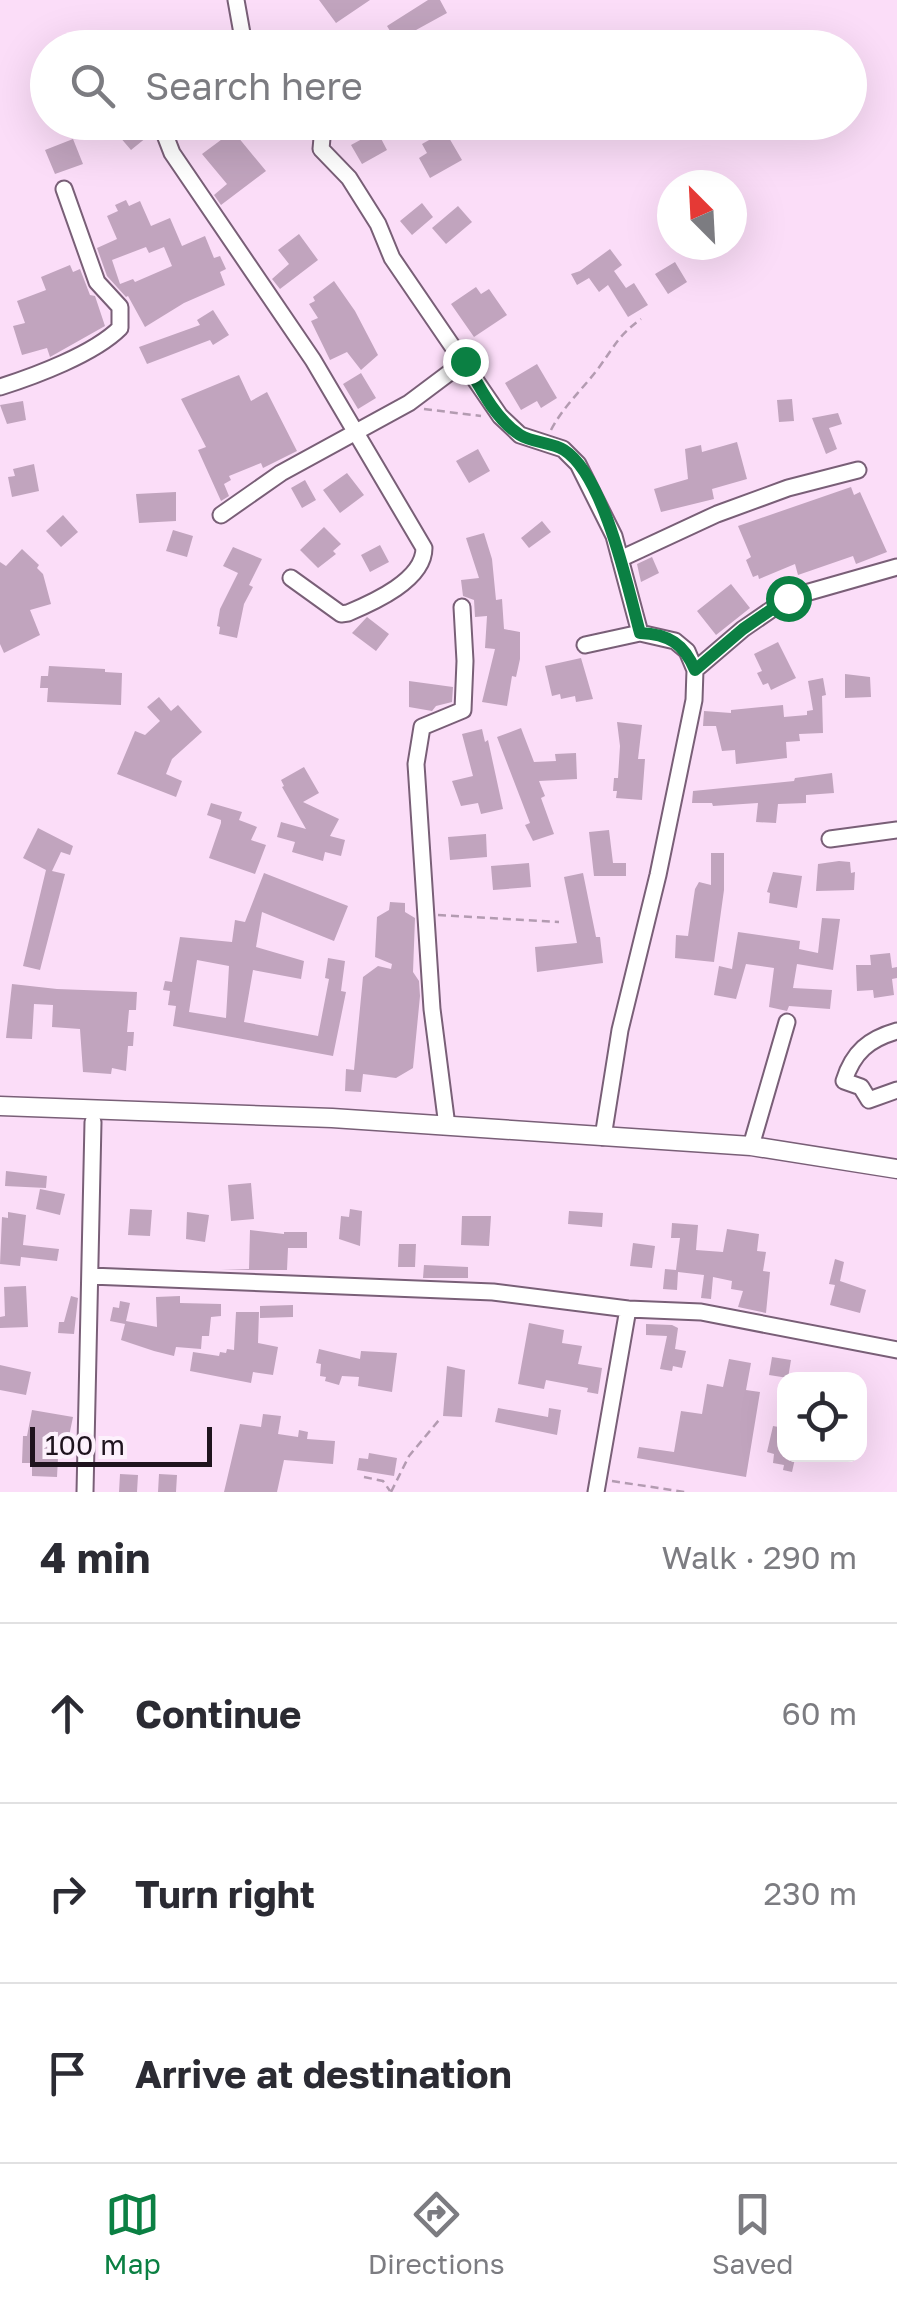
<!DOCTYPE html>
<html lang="en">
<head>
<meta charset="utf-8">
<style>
	:root { --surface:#fff; --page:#f7f7f7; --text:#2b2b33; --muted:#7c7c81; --line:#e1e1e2; --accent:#0b8043 }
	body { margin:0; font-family:"Golos Text",sans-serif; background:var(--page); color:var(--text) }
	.controls { position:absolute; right:30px; bottom:30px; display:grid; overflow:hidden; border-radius:20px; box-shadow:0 10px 40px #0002 }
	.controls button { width:90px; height:90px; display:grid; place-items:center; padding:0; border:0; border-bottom:2px solid var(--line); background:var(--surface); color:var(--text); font:50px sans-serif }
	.compass { position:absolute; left:657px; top:170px; width:90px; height:90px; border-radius:50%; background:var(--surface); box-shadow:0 10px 40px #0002; rotate:336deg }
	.scale { position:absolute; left:30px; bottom:25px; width:182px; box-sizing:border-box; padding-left:10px; border:5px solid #1f141e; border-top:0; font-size:28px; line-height:35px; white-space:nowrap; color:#1f141e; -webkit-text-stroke:8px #fdf1fc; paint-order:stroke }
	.stop { position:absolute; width:30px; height:30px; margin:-22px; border:8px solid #0b8043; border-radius:50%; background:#fff }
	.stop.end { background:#0b8043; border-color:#fff; box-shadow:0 2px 10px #0008 }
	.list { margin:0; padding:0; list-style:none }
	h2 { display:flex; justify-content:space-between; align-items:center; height:130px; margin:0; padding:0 40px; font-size:42px }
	h2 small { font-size:32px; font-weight:400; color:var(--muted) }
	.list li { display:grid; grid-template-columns:65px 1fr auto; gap:30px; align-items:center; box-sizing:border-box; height:180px; padding:0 40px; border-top:2px solid var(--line) }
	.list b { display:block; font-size:38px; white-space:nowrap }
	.list em { font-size:32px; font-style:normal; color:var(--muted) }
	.icon { flex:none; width:55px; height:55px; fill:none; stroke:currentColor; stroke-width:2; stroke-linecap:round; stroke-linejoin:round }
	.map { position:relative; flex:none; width:897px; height:1492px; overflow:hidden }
	.search { position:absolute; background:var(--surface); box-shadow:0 10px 40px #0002; left:30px; right:30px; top:30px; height:110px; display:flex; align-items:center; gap:25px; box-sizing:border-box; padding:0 35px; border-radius:55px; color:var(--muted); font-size:38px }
	.sheet { height:670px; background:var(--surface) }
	nav { display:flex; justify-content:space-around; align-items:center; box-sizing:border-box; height:140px; border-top:2px solid var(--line); background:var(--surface); font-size:28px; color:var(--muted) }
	nav a { display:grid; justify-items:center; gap:5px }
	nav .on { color:var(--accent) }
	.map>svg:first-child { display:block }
	.building { fill:#c1a4be; fill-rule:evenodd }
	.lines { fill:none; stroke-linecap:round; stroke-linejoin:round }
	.minor-casing { stroke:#795f77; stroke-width:19 }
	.major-casing { stroke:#795f77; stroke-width:21 }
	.path { stroke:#b39bb1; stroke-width:2.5; stroke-dasharray:8 5; stroke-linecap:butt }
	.minor { stroke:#fff; stroke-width:15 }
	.major { stroke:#fff; stroke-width:18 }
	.route { stroke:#0b8043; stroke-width:12 }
</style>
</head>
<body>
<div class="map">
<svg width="897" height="1492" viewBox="0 0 897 1492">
	<rect width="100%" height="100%" fill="#fbddf8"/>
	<path class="building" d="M319,0H370L336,23Z
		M428,0H440L447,13L396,41L387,26Z
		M275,33L320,34L325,48H280Z
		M134,122H146L152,133L131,150L119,136Z
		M368,128L370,133L376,129L387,150L362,164L351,145L362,139L358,133Z
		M233,131L266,171L221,205L214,195L227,184L202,154Z
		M445,131L462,160L430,178L419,158L427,153L422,144Z
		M73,139L83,164L55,174L45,150Z
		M126,200L129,206L140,201L151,226L170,218L182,246L205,236L214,258L220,256L226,269L220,272L225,285L184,303L145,327L128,296L126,297L107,276L97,248L117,239L107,216L118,211L115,205ZM146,247L149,253L164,247L172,266L135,282L133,279L120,284L112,260Z
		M422,203L433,217L412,235L400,221Z
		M458,206L472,222L446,244L432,228Z
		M299,234L318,260L280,289L272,279L289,264L278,250Z
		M610,249L622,265L614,271L626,288L634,283L648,305L628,317L608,285L599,292L589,278L577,285L571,274L580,271Z
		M675,262L687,282L668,294L655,274Z
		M70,265L73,272L80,269L90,295L95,296L105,326L50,357L47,348L22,355L13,326L25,323L17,301L46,290L41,277Z
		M334,281L355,311L378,355L361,370L347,352L330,360L311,321L318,318L309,304L315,301L313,297Z
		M476,287L481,294L489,289L507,315L474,337L451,304Z
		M213,310L229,335L213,345L210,340L147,364L139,347L200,325L197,320Z
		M537,364L557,398L541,408L537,401L521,410L505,383Z
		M361,373L376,398L358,409L343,384Z
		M239,375L251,401L267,392L297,451L263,468L261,463L229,476L231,480L224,484L229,496L221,501L198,450L206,447L181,399Z
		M792,399L794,421L779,422L777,400Z
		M23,401L26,420L7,424L0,405Z
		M838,413L842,424L829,428L837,449L826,454L812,418Z
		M737,442L747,479L712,489L714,499L661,512L654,489L688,479L685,449L701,445L702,452Z
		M478,449L490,471L469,483L456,461Z
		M34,464L39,491L12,497L8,477L15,476L13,469Z
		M347,473L364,495L340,513L323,490Z
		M305,480L316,500L302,508L291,488Z
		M851,487L854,495L860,492L887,552L856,564L853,556L798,575L795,564L759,579L758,575L753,577L746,560L751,557L738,526Z
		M176,492V521L139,523L136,494Z
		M63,515L78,532L61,547L46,531Z
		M542,521L551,532L529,548L521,538Z
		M324,527L341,544L333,551L336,554L318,568L300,550Z
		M173,530L193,536L187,557L166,551Z
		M484,533L492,559L496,600L502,599L504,629L520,632V659L516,677L512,676L507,706L482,702L495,649L485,648L487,616L475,617L474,600L463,596L461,580L479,578L466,538Z
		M380,545L389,562L370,572L361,555Z
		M233,547L262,559L249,585L253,587L244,604L237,638L219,634L220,627L217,626L220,609L238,573L223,566Z
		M22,549L39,565L37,568L43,574L51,604L30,610L40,635L4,653L0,644V562L6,566Z
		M652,557L659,573L641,582L637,564Z
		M731,584L750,608L716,635L697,611Z
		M367,617L389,634L376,651L352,633Z
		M778,642L796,678L771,690L768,683L763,685L757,673L762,671L754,654Z
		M581,658L593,699L576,702L575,696L561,699L560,694L552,696L545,666Z
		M49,666L105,669V672L122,673L121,705L47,702L48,688H40L41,676H48Z
		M845,674L870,677L871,697L845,698Z
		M823,678L826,695L822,696L823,733L799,734L800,741L786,742L787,758L736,764L735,750L722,751L716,726H703L704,711L731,713V710L783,705L784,717L807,715V711L813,710L808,681Z
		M409,681L453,687L452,702L436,706L432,711L409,707Z
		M159,697L171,711L178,705L202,732L172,759L166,774L182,781L176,797L117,774L135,731L145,735L160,721L147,707Z
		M617,722L642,725L638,759H645L642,800L616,798L617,791H613L614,778H618L620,746Z
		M521,728L534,762L556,761L555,754L576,753L577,779L539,781L545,796L541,798L554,834L533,841L525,825L530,823L497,737Z
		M482,729L485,742L488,740L503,809L481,814L478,803L461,806L452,781L473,776L462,734Z
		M304,767L319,793L303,802L339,819L330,836L345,840L341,856L325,852L323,861L292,852L295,842L277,837L281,822L306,829L282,787L284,786L281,780Z
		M832,773L834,793L806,795V803L778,804L776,823L756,822L758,803L713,806L712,803H692L693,791L794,781L795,778Z
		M211,803L242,812L239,820L257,827L251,840L266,845L255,874L209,858L221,823V820L207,815Z
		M38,828L73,846L70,855L61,852L52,871L65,874L40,970L23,966L46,870L23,858Z
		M609,830L613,863H626V876H594L589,832Z
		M486,834L487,857L450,860L448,837Z
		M711,853H724V890L714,962L675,958L676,935L688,936L695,889L699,882L711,885Z
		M839,861L850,862L851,873L855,872L854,890L816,891L818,864Z
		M529,863L531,887L493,890L491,866Z
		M773,872L802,876L797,908L769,903L770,893L767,892Z
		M264,873L348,906L334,941L262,912L256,947L304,961L301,979L253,970L244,1022L318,1036L329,979L325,978L328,958L345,961L341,991L346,992L333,1056L173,1026L176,1006L168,1005L170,991L163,990L165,981L172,982L180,937L232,942L235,920L245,922ZM197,960L229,966L226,1018L189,1012Z
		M583,873L596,937H600L603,963L537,972L535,947L577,943L564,877Z
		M390,902L405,903V912L415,918L413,972L419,981L420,996L413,1068L396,1078L363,1074L361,1092L345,1091L346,1069L354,1070L363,977L378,966L391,969L392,964L375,957L377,917L389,910Z
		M822,918L840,919L833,970L797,964L793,988L832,990L830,1009L789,1006L787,1011L769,1007L774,968L746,964L736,999L714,995L719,966L732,969L738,932L800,941L799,949L818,953Z
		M890,953L892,968L897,967V978L892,979L894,995L874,998L873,990L857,991L856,965H871L870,955Z
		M12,984L57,989L137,992L136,1010H129L127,1032H134L133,1046H128L126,1071L112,1068L111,1074L83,1072L80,1029L52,1027L53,1005L34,1004L32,1039L6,1038Z
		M6,1171L47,1176L46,1188L5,1186Z
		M251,1183L254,1219L231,1221L228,1185Z
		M40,1189L65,1194L60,1215L36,1209Z
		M130,1209L152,1210L150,1236L128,1235Z
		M350,1209L362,1211L360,1246L339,1239L341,1216L349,1217Z
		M569,1211L603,1213L602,1227L568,1224Z
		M8,1212L26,1215L23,1245L59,1249L57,1261L21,1257L20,1266L0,1264L2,1217L8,1218Z
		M187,1212L209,1215L205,1242L186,1239Z
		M462,1216H491L489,1246L461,1245Z
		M672,1223L698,1225L696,1250L723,1252L727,1229L759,1234L757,1251L766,1252L763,1271L770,1272L766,1313L738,1307L743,1291L731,1289L732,1281L713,1277L711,1299L701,1298L704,1275L678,1272L677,1290L663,1289L665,1269L676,1270L680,1238H671Z
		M250,1230L284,1234V1232H307V1248H288L287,1270H221L249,1269Z
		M633,1243L655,1246L652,1268L630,1266Z
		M399,1244H416L415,1267H398Z
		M835,1259L844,1262L840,1281L866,1290L860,1313L830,1305L835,1285L829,1284Z
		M424,1265L468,1267V1278H423Z
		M26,1286L28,1327L0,1328V1317L5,1316L4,1287Z
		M71,1296L78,1298L74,1334L58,1333L59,1322H64Z
		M180,1296V1303L221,1304V1316L211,1317L209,1336H202L201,1349L176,1347L174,1356L154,1351L121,1340L125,1324L110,1321L113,1307L119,1308L120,1301L130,1303L126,1321L157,1327L156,1297Z
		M293,1305V1317L260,1318V1306Z
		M236,1312H259L258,1343L278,1347L273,1375L253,1372L251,1383L190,1371L193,1352L219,1356L220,1352L226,1353L227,1349L234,1350Z
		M529,1323L564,1330L562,1343L582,1346L578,1364L602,1368L598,1394L587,1392L588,1388L546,1380L544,1389L518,1384Z
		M646,1324L672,1325L678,1328L675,1349L686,1351L682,1368L673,1366L672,1371L660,1369L667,1336L646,1335Z
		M319,1349L360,1359L361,1351L397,1353L392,1392L358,1386L359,1377L342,1376L339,1385L325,1381L326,1377L320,1376L321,1364L316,1363Z
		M772,1357L791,1360L788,1378L769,1375Z
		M729,1359L751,1363L746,1390L760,1392L746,1477L637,1458L639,1447L674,1452L681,1411L702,1414L707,1384L723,1387Z
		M0,1365L31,1372L26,1395L0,1390Z
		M447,1366L465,1370L462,1417L443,1416Z
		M498,1408L548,1417L549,1408L561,1410L557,1435L495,1422Z
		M32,1410L73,1417L68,1441L59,1439L57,1477L32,1476V1463H22L23,1436H27Z
		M263,1414L281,1416L278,1434L298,1437L299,1430L308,1432L307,1439L335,1441L333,1464L284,1460L277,1492H224L240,1424L261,1427Z
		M773,1426L784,1428V1454H796L792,1472L783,1470L784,1465L773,1463L774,1454L767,1452Z
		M369,1453L397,1458L394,1476L357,1470L359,1458L368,1459Z
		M120,1474L138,1475L137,1492H119Z
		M159,1474L177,1475L176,1492H158Z"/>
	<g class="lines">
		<defs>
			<path id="minor" d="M236,0L243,39L248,48
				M160,122L172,153L313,360L424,548C424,580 374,602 348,613L341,614L291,578
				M312,122L322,138L321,149L349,178L378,224L392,258L500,416L520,435L563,449L578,464L614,536L640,633L675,641L687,651L695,670L694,700L658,875L620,1030L603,1137
				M0,387C35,376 94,354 120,328V307L97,282L64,189
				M221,515L281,473L409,403L465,361
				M620,559L717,514L788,488L858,470
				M585,645L640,633
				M695,670L743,629L788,598L897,567
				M830,839L897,830
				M897,1031C869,1039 853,1052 844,1081L861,1087L869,1100L897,1090
				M447,1126L432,1009L416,764L422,727L463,710L465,661L462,607
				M751,1146L787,1022
				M90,1276L493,1292L628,1309L701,1312L897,1350
				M85,1492L93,1122
				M596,1492L628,1309"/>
			<path id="major" d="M0,1106L332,1118L751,1146L897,1169"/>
		</defs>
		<use href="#minor" class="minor-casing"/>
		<use href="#major" class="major-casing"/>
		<path class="path" d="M424,409L481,416
			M551,430C564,405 584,388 600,366C616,344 618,336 641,319
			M438,915L559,922
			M364,1477L383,1481L390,1491
			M612,1481L685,1492
			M391,1492L409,1456L439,1420"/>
		<use href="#minor" class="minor"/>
		<use href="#major" class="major"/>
	</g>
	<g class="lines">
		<path class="route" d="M465,361C479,386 495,419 520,435C533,443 551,442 564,450C604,475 628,588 640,633C669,634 684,644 695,670L743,629L788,598"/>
	</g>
</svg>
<div class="controls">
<button><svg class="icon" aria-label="locate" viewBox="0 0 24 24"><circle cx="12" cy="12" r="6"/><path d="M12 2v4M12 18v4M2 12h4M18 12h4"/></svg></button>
</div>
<svg class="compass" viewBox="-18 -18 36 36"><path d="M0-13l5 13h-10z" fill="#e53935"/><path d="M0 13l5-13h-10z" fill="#7c7c81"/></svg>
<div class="scale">100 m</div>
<div class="stop" style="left:788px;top:598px"></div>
<div class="stop end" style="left:465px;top:361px"></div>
<div class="search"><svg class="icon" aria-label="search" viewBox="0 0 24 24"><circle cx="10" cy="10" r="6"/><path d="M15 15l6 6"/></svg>Search here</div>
</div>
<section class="sheet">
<h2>4 min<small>Walk · 290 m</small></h2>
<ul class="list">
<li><svg class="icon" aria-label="ahead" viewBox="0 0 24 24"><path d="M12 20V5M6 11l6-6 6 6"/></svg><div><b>Continue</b></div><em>60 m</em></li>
<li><svg class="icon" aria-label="right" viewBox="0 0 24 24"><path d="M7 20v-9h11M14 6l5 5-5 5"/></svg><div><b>Turn right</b></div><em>230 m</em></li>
<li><svg class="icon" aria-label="arrive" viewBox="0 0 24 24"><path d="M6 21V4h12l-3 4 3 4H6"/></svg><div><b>Arrive at destination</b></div></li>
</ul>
</section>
<nav>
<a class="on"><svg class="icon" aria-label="map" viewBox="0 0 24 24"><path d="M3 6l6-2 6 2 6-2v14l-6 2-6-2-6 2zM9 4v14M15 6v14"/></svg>Map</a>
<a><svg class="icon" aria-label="directions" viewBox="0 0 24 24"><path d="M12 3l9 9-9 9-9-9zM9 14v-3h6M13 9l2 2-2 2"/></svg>Directions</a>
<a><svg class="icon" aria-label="saved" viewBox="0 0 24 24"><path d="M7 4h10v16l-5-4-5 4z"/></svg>Saved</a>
</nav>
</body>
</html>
